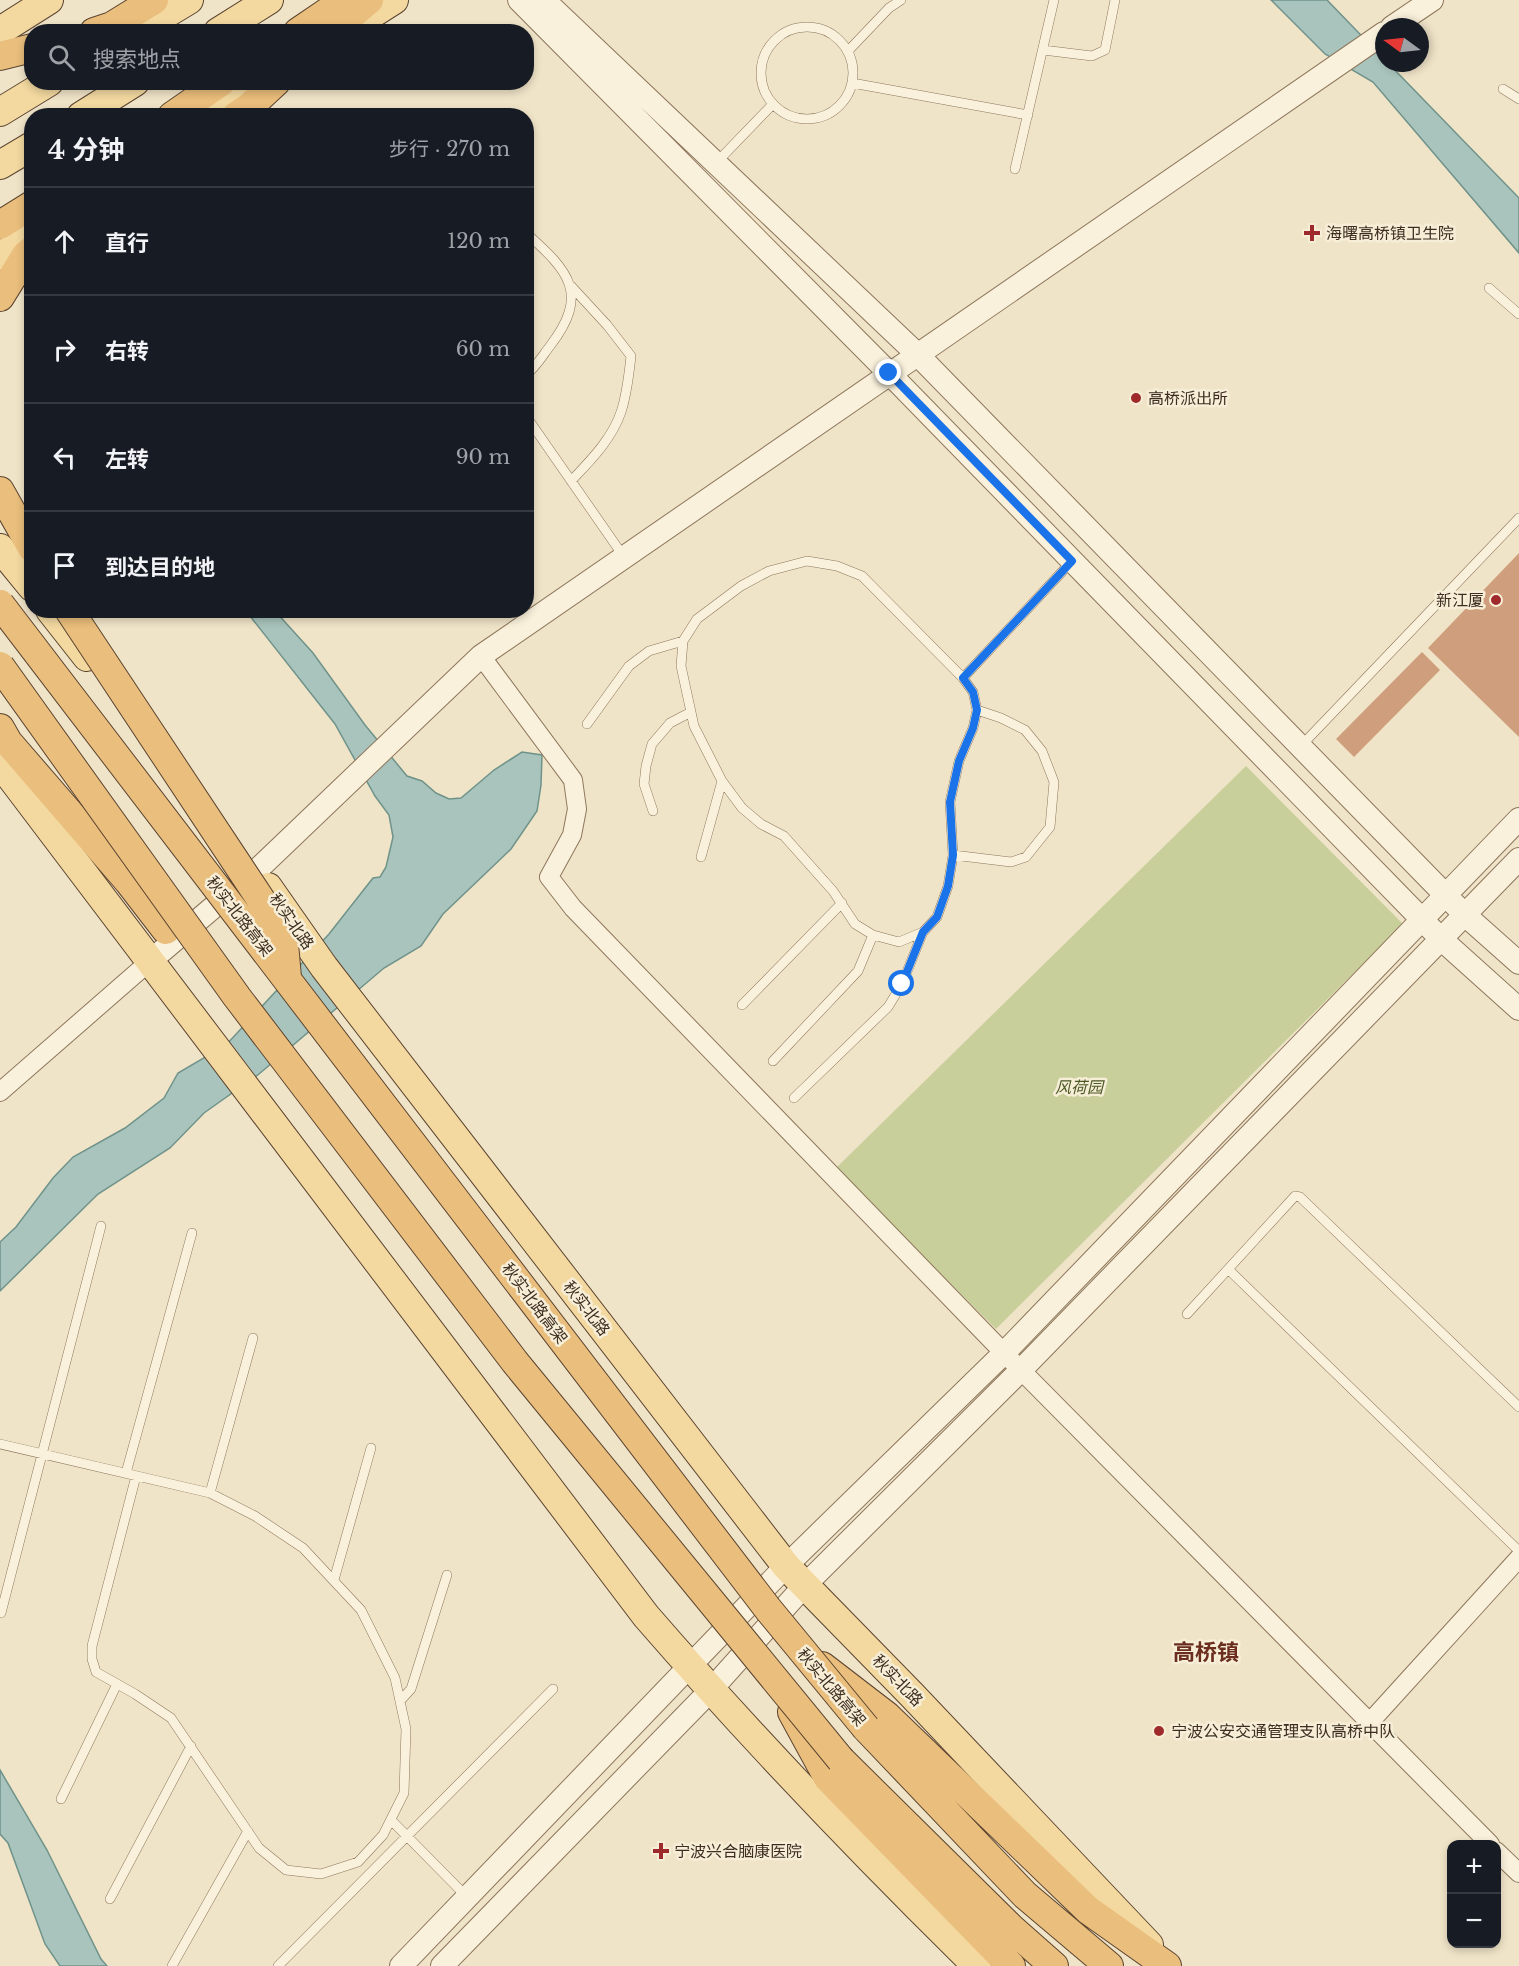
<!DOCTYPE html>
<html lang="zh">
<head>
<meta charset="utf-8">
<style>
	:root { --surface:#171b24; --page:#20242c; --text:#f1f3f6; --muted:#9ea1a6; --line:#363941 }
	body { margin:0; font-family:"Libre Baskerville","Noto Sans SC",serif; background:var(--page); color:var(--text) }
	.controls { position:absolute; right:18px; bottom:18px; display:grid; overflow:hidden; border-radius:12px; box-shadow:0 3px 9px #0003 }
	.controls button { width:54px; height:54px; display:grid; place-items:center; padding:0; border:0; border-bottom:2px solid var(--line); background:var(--surface); color:var(--text); font:30px sans-serif }
	.compass { position:absolute; left:1375px; top:18px; width:54px; height:54px; border-radius:50%; background:var(--surface); box-shadow:0 3px 9px #0003; rotate:285deg }
	.stop { position:absolute; width:18px; height:18px; margin:-14px; border:4px solid #1a73e8; border-radius:50%; background:#fff }
	.stop.end { background:#1a73e8; border-color:#fff; box-shadow:0 2px 6px #0008 }
	.list { margin:0; padding:0; list-style:none }
	h2 { display:flex; justify-content:space-between; align-items:center; height:78px; margin:0; padding:0 24px; font-size:26px }
	h2 small { font-size:20px; font-weight:400; color:var(--muted) }
	.list li { display:grid; grid-template-columns:39px 1fr auto; gap:18px; align-items:center; box-sizing:border-box; height:108px; padding:0 24px; border-top:2px solid var(--line) }
	.list b { display:block; font-size:22px; white-space:nowrap }
	.list em { font-size:20px; font-style:normal; color:var(--muted) }
	.icon { flex:none; width:33px; height:33px; fill:none; stroke:currentColor; stroke-width:2; stroke-linecap:round; stroke-linejoin:round }
	.map { position:relative; flex:none; width:1519px; height:1966px; overflow:hidden }
	.search { position:absolute; background:var(--surface); box-shadow:0 3px 9px #0003; left:24px; top:24px; width:510px; height:66px; display:flex; align-items:center; gap:15px; box-sizing:border-box; padding:0 21px; border-radius:24px; color:var(--muted); font-size:22px }
	.panel { position:absolute; background:var(--surface); box-shadow:0 3px 9px #0003; left:24px; top:108px; width:510px; height:510px; border-radius:24px }
	.map>svg:first-child { display:block }
	.green { fill:#c9cf9b }
	.water { fill:#a9c4bc; stroke:#6f938a; stroke-width:1.5 }
	.building { fill:#cf9f7d }
	.lines { fill:none; stroke-linecap:round; stroke-linejoin:round }
	.service-casing { stroke:#8d765c; stroke-width:10 }
	.minor-casing { stroke:#8d765c; stroke-width:20 }
	.tertiary-casing { stroke:#8d765c; stroke-width:24 }
	.primary-casing { stroke:#5b4430; stroke-width:30 }
	.trunk-casing { stroke:#5b4430; stroke-width:30 }
	.service { stroke:#faf1dc; stroke-width:9 }
	.minor { stroke:#faf1dc; stroke-width:18 }
	.tertiary { stroke:#faf1dc; stroke-width:22 }
	.primary { stroke:#f3d9a0; stroke-width:28 }
	.trunk { stroke:#eabe7c; stroke-width:28 }
	.trunk-bridge-casing { stroke:#5b4430; stroke-width:30; stroke-linecap:butt }
	.trunk-bridge { stroke:#eabe7c; stroke-width:28 }
	.route { stroke:#1a73e8; stroke-width:8 }
	.poi-dot { fill:#9e2a2b; stroke:#f7eed8; stroke-width:2 }
	.labels { text-anchor:middle; dominant-baseline:central; stroke-width:5; stroke-linejoin:round; paint-order:stroke }
	.poi-label { font-size:16px; fill:#3d2e20; stroke:#f7eed8; text-anchor:start }
	.street-label { font-size:16px; fill:#3d2e20; stroke:#f7eed8 }
	.park-label { font-size:16px; font-style:italic; fill:#4d5a26; stroke:#f7eed8 }
	.district-label { font-size:22px; font-weight:bold; fill:#6b2e1e; stroke:#f7eed8 }
</style>
</head>
<body>
<div class="map">
<svg width="1519" height="1966" viewBox="0 0 1519 1966">
	<rect width="100%" height="100%" fill="#f0e4c8"/>
	<path class="green" d="M1246,766L1403,924L996,1329L835,1169Z"/>
	<path class="water" d="M1271,0H1327L1384,59V63H1388L1519,198V253L1373,82L1325,54Z
		M246,611H275L313,653L365,725L407,776L422,781L436,793L449,799L461,798L494,770L522,752L542,755L541,785L537,811L511,849L443,914L421,946L384,968L259,1074L204,1113L170,1148L98,1194L0,1291V1242L16,1227L53,1178L73,1157L125,1128L164,1098L178,1073L226,1045L329,934L373,878L380,877L386,867L393,837L389,815L375,796L335,724Z
		M0,1770L47,1850L101,1959L107,1966H60L45,1944L8,1843L0,1834Z"/>
	<path class="building" d="M1519,553V737L1428,648Z
		M1422,652L1440,670L1354,757L1336,739Z"/>
	<g class="lines">
		<defs>
			<path id="service" d="M761 73a46 46 0 1 1 92 0a46 46 0 1 1-92 0Z
				M1043,50L1092,56L1105,50L1115,0
				M848,51L889,8L901,0
				M852,83L1028,115
				M1503,89L1519,99
				M716,163L773,104
				M1015,169L1054,0
				M526,233C569,271 590,294 550,346C543,355 536,367 526,375
				M571,286L607,325L631,356C629,374 627,394 621,412C612,439 590,461 571,481
				M1489,288L1519,314
				M526,416L624,557
				M807,561L837,566L862,576L963,678L973,692L977,710L973,728L959,761L950,802L953,855L948,886L937,917L923,932L899,942L873,935L855,924L833,891L784,836L761,824L742,808L722,781L694,726L681,666L683,641L697,619L741,586L769,571Z
				M963,678L1072,561
				M587,724L629,666L649,651L683,641
				M1300,747L1519,518
				M653,811L644,784L646,766L652,744L670,723L691,712
				M953,855L1011,862L1026,857L1050,827L1054,782L1042,751L1025,730L1001,718L977,710
				M701,857L722,781
				M742,1005L842,903
				M773,1061L858,971L873,935
				M794,1098L888,1007L902,984L923,932
				M1229,1270L1519,1551
				M1187,1314L1295,1196L1300,1197L1519,1407
				M0,1444L210,1493L255,1516L303,1548L361,1610L395,1678L406,1729L404,1793L383,1835L358,1862L321,1874L286,1870L259,1848L171,1718L135,1694L96,1672L92,1659V1646L136,1476
				M126,1473L192,1233
				M210,1493L253,1338
				M334,1580L371,1448
				M1,1613L101,1226
				M400,1701L411,1689L447,1575
				M61,1799L117,1684
				M391,1820L467,1897
				M110,1899L191,1746
				M172,1966L248,1831
				M278,1966L553,1689"/>
			<path id="minor" d="M481,656L573,780L577,809L572,835L549,877L573,908L1004,1353L1490,1844
				M0,1092L149,962
				M1370,1722L1519,1558
				M1496,1851L1519,1873"/>
			<path id="tertiary" d="M519,0L889,373L1441,939L1519,1009
				M544,0L917,354L1465,915L1519,963
				M1392,27L1432,0
				M149,962L257,870L481,656L1384,33
				M401,1966L786,1566L1004,1353L1519,819
				M442,1966L710,1691L805,1585L1022,1369L1519,859"/>
			<path id="primary" d="M347,30L394,0
				M0,31L49,0
				M136,32L189,0
				M218,32L269,0
				M0,112L49,82
				M81,116L135,82
				M216,116L255,90
				M0,165L32,146
				M0,256L32,236
				M0,548L32,587
				M50,610L87,657
				M0,763L646,1616C751,1737 862,1853 977,1966
				M268,887L324,967L786,1566L912,1695L1149,1945"/>
			<path id="trunk" d="M336,28L369,0
				M94,32L112,26L154,0
				M298,32L345,0
				M0,56L32,48
				M172,116L221,82
				M236,116L248,108L276,82
				M0,225L32,205
				M0,297L26,255L32,250
				M0,491L32,548
				M0,728L8,742L129,882L166,930
				M822,1666L887,1716L1088,1910L1167,1966
				M792,1712L828,1778L1011,1966
				M866,1728L1025,1895L1109,1966
				M841,1760L1011,1928L1054,1966"/>
		</defs>
		<use href="#service" class="service-casing"/>
		<use href="#minor" class="minor-casing"/>
		<use href="#tertiary" class="tertiary-casing"/>
		<use href="#primary" class="primary-casing"/>
		<use href="#trunk" class="trunk-casing"/>
		<use href="#service" class="service"/>
		<use href="#minor" class="minor"/>
		<use href="#tertiary" class="tertiary"/>
		<use href="#primary" class="primary"/>
		<use href="#trunk" class="trunk"/>
		<defs>
			<path id="trunk-bridge" d="M0,604L768,1609L866,1728
				M69,610L283,933L287,977
				M0,666L237,997L515,1362L841,1760"/>
		</defs>
		<use href="#trunk-bridge" class="trunk-bridge-casing"/>
		<use href="#trunk-bridge" class="trunk-bridge"/>
	</g>
	<g class="lines">
		<path class="route" d="M889,373L1072,561L963,678L973,692L977,710L973,728L959,761L950,802L953,855L948,886L937,917L923,932L902,984"/>
	</g>
	<g class="poi-dot">
		<path d="M1309 224h6v6h6v6h-6v6h-6v-6h-6v-6h6z"/>
		<circle cx="1136" cy="398" r="6"/>
		<circle cx="1496" cy="600" r="6"/>
		<circle cx="1159" cy="1731" r="6"/>
		<path d="M658 1842h6v6h6v6h-6v6h-6v-6h-6v-6h6z"/>
	</g>
	<g class="labels">
		<g class="poi-label">
			<text x="1326" y="233">海曙高桥镇卫生院</text>
			<text x="1148" y="398">高桥派出所</text>
			<text x="1484" y="600" text-anchor="end">新江厦</text>
			<text x="1171" y="1731">宁波公安交通管理支队高桥中队</text>
			<text x="674" y="1851">宁波兴合脑康医院</text>
		</g>
		<g class="street-label">
			<text transform="translate(240 916) rotate(52)">秋实北路高架</text>
			<text transform="translate(292 921) rotate(55)">秋实北路</text>
			<text transform="translate(535 1303) rotate(53)">秋实北路高架</text>
			<text transform="translate(587 1308) rotate(52)">秋实北路</text>
			<text transform="translate(898 1680) rotate(46)">秋实北路</text>
			<text transform="translate(832 1687) rotate(50)">秋实北路高架</text>
		</g>
		<g class="park-label">
			<text x="1079" y="1087">风荷园</text>
		</g>
		<g class="district-label">
			<text x="1206" y="1652">高桥镇</text>
		</g>
	</g>
</svg>
<div class="controls">
<button>+</button>
<button>−</button>
</div>
<svg class="compass" viewBox="-18 -18 36 36"><path d="M0-13l5 13h-10z" fill="#e53935"/><path d="M0 13l5-13h-10z" fill="#9ea1a6"/></svg>
<div class="stop" style="left:902px;top:984px"></div>
<div class="stop end" style="left:889px;top:373px"></div>
<div class="search"><svg class="icon" aria-label="search" viewBox="0 0 24 24"><circle cx="10" cy="10" r="6"/><path d="M15 15l6 6"/></svg>搜索地点</div>
<section class="panel">
<h2>4 分钟<small>步行 · 270 m</small></h2>
<ul class="list">
<li><svg class="icon" aria-label="ahead" viewBox="0 0 24 24"><path d="M12 20V5M6 11l6-6 6 6"/></svg><div><b>直行</b></div><em>120 m</em></li>
<li><svg class="icon" aria-label="right" viewBox="0 0 24 24"><path d="M7 20v-9h11M14 6l5 5-5 5"/></svg><div><b>右转</b></div><em>60 m</em></li>
<li><svg class="icon" aria-label="left" viewBox="0 0 24 24"><path d="M17 20v-9H6M10 6l-5 5 5 5"/></svg><div><b>左转</b></div><em>90 m</em></li>
<li><svg class="icon" aria-label="arrive" viewBox="0 0 24 24"><path d="M6 21V4h12l-3 4 3 4H6"/></svg><div><b>到达目的地</b></div></li>
</ul>
</section>
</div>
</body>
</html>
